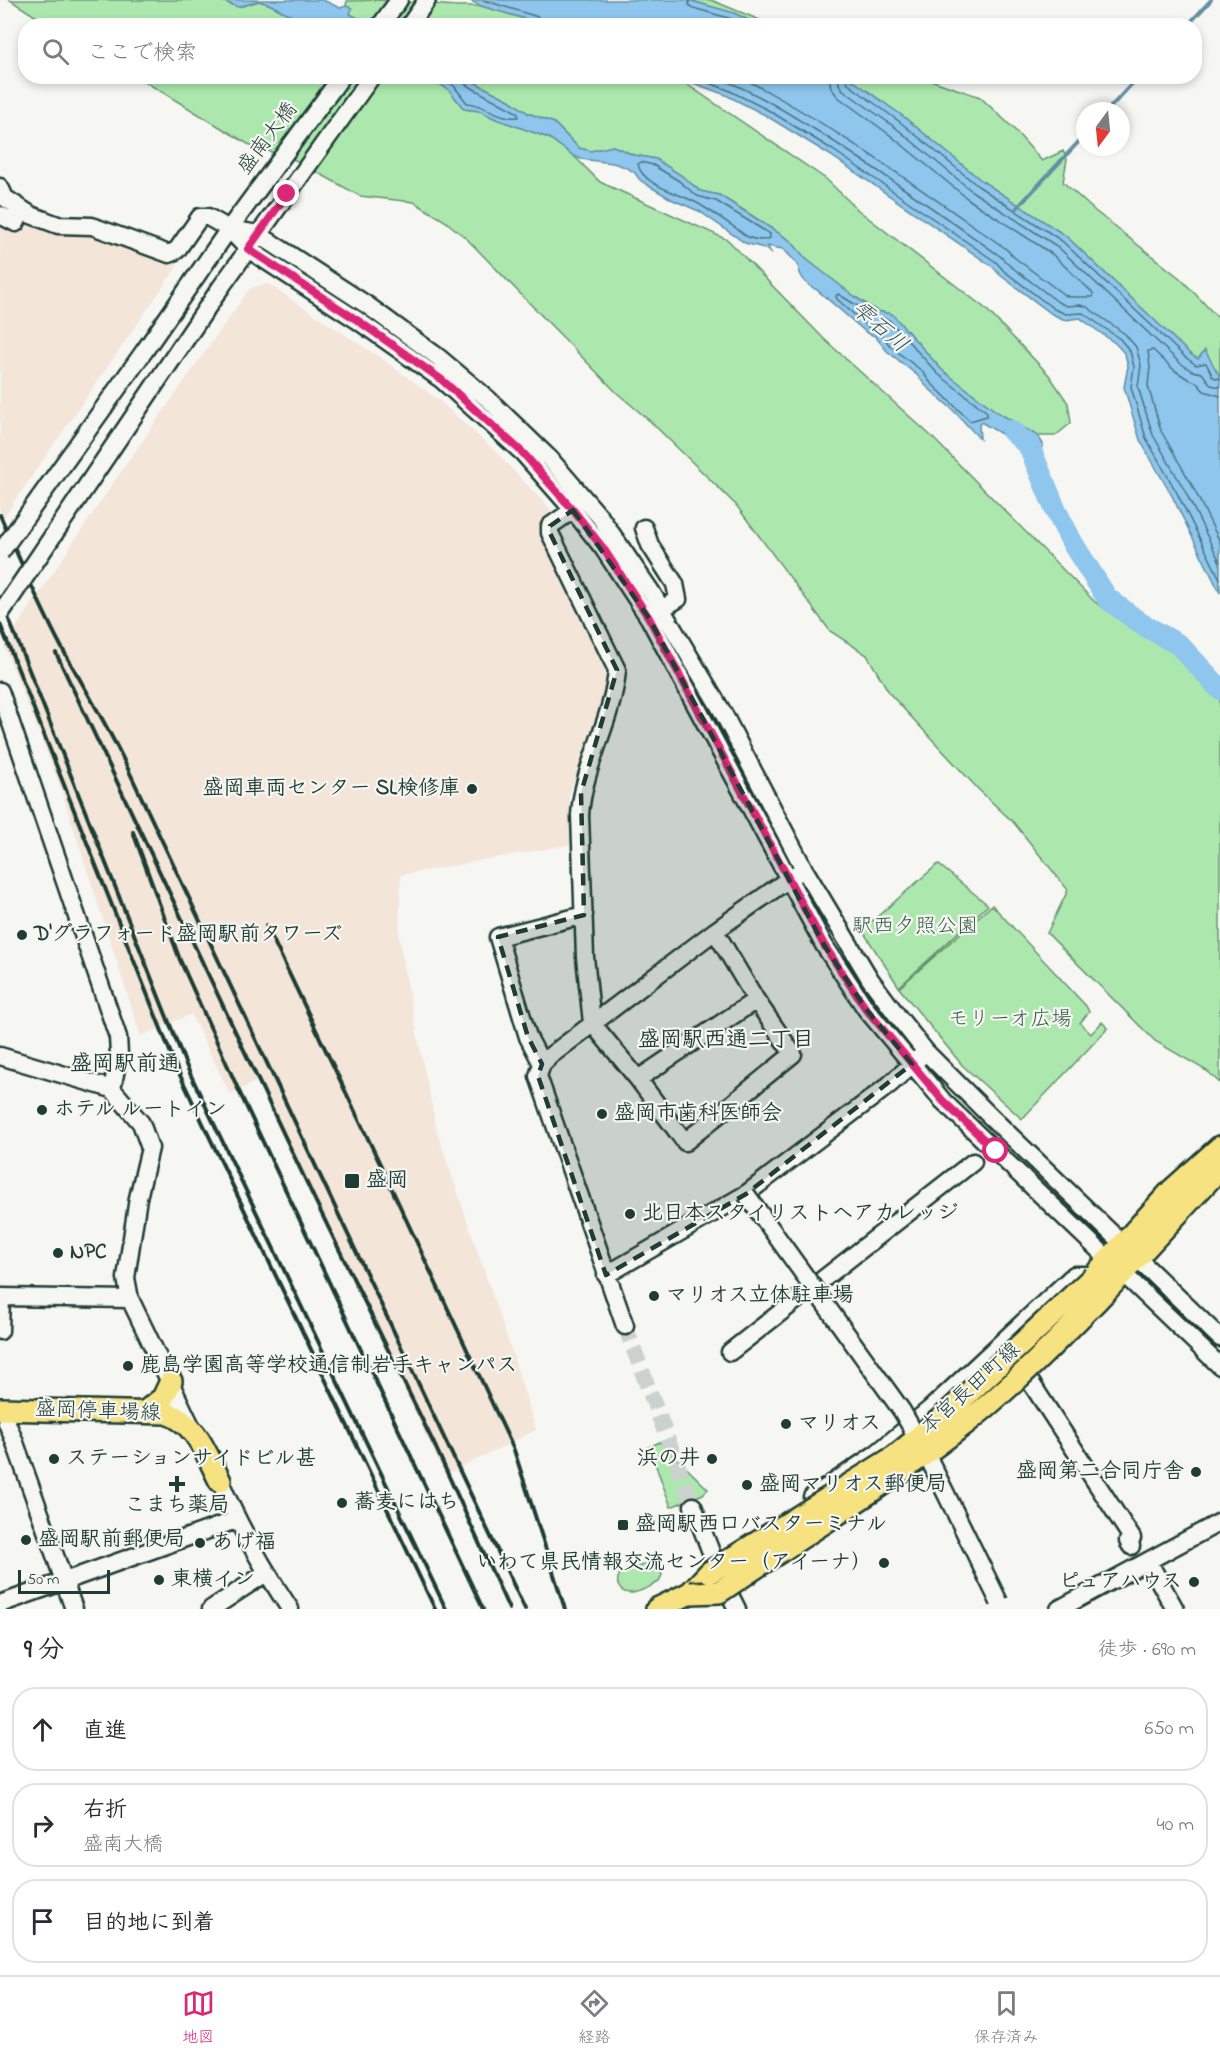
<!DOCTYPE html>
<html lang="ja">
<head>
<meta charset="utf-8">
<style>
	:root { --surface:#fff; --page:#f2f2f3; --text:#2b2b33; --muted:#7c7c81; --line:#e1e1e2; --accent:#db2777 }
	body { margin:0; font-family:"Indie Flower","Klee One",sans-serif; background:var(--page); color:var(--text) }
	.compass { position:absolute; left:1076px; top:102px; width:54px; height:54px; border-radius:50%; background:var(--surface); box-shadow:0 3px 9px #0003; rotate:195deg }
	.scale { position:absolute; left:18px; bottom:15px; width:92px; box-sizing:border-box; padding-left:6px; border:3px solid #1f3d34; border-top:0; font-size:16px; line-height:21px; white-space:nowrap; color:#1f3d34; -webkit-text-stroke:4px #f6f6f2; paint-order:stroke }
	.stop { position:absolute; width:18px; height:18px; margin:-14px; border:4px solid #db2777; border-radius:50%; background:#fff }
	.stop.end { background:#db2777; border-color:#fff; box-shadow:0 2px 6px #0008 }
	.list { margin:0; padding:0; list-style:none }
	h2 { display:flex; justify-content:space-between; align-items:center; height:78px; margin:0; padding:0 24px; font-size:26px }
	h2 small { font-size:20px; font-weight:400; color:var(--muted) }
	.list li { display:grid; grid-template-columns:39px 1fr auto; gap:18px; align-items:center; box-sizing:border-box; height:84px; margin:0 12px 12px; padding:0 12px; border:2px solid var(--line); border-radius:24px }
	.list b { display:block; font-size:22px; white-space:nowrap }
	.list p { margin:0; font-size:20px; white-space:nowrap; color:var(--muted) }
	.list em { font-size:20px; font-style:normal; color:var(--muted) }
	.icon { flex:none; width:33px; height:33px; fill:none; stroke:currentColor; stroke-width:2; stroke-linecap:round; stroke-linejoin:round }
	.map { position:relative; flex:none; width:1220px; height:1609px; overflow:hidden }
	.search { position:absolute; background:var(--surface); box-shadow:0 3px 9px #0003; left:18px; right:18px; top:18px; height:66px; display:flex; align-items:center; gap:15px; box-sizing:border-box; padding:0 21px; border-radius:24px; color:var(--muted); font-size:22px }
	.sheet { height:366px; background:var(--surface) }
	nav { display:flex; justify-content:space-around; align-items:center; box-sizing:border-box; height:84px; border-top:2px solid var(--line); background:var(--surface); font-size:16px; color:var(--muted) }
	nav a { display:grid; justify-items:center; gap:3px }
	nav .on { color:var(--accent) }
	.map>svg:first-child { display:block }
	.built { fill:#f3e5d8 }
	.green { fill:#ace8ad; stroke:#669270; stroke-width:1.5 }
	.water { fill:#8ec6ed; stroke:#628fa3; stroke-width:1.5 }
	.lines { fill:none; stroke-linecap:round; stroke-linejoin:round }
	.shore { stroke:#4b747e; stroke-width:1.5 }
	.stream { stroke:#628fa3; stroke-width:4 }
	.river { stroke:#8ec6ed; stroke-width:22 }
	.minor-tunnel { stroke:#cbd1cc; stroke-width:16; stroke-dasharray:16 8; stroke-linecap:butt }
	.minor-casing { stroke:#1f3d34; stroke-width:21 }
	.major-casing { stroke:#1f3d34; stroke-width:26 }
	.minor { stroke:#f6f6f2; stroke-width:16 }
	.major { stroke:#f7e281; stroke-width:21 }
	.rail { stroke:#1f3d34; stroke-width:4 }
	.minor-bridge-casing { stroke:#1f3d34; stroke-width:21; stroke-linecap:butt }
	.major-bridge-casing { stroke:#1f3d34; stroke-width:26; stroke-linecap:butt }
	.minor-bridge { stroke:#f6f6f2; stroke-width:16 }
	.major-bridge { stroke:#f7e281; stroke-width:21 }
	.route { stroke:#db2777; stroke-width:8 }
	.marked { fill:#1f3d34; fill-opacity:0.2; stroke:#1f3d34; stroke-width:4.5; stroke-dasharray:12 8; stroke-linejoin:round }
	.poi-dot { fill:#1f3d34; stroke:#f6f6f2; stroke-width:2 }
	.labels { text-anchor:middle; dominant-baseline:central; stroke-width:4.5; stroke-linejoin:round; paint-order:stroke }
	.street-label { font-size:21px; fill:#1f3d34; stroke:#f6f6f2 }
	.poi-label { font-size:21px; font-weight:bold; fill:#1f3d34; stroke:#f6f6f2; text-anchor:start }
	.park-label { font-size:21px; fill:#3b5f4c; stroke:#f6f6f2 }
	.water-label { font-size:22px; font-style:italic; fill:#355859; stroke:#f6f6f2 }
	.neighbourhood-label { font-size:22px; font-weight:bold; fill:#1f3d34; stroke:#f6f6f2 }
</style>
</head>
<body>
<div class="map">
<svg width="1220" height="1609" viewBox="0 0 1220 1609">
	<rect width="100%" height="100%" fill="#f6f6f2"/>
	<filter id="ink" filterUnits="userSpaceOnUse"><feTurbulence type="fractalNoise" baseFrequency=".0167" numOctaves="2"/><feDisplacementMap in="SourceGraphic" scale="12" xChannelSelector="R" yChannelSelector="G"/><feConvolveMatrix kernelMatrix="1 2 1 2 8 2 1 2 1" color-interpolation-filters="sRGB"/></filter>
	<g filter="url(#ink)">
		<path class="built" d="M24,220L32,225L54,231L89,232L178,265L0,522V222L18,231Z
			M268,284L382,359L436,398L493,449L551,510L541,521L539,531L604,664L605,680L603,695L569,795L573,844L401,875L399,937L409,994L437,1132L512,1353L536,1430L445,1475L257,1081L230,1094L191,1014L141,1036L59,783L4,646L120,473L250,288Z"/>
		<path class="green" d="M10,0H220L232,5L243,6L259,1L271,5L309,25H49Z
			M381,0L456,6H481L546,25H371L350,14L346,6L347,1Z
			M688,0H711L772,25H759L734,13Z
			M137,77H430L450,91L464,109L480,111L496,119L549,138L574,156L600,182L728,240L824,339L930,435L1095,602C1121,622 1152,634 1178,654C1194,666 1205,685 1220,698V1083L1207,1071L1155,1041L1047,933L1068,890L1014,823L979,790L890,694L867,655L830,631L736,505L651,422L616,392L466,238L445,221L414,202L360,196L295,160L248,144Z
			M464,77H676L826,179L858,210L986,309L1049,375L1068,403L1071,423L1055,436H1038L997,412L942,370L892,314L877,311L843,289L806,259L791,241L745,211L719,195L700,191L682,176L656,159L634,155L613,146L591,151L579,148L554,123L528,113L509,100Z
			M848,77H922L980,97L1012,127L1042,161L1063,151L1067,159L1063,182L1095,211L1181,279L1220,320V377L1204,351L1198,359L1189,353L1066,236L982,181L904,117Z
			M938,864L988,905L899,987L862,930Z
			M992,905L1086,1006L1089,1012L1080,1023L1091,1034L1102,1022L1108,1028L1022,1119L962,1065L899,988Z
			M660,1442L708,1489L703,1494L671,1507L649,1447Z
			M651,1562L659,1565L662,1575L659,1582C648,1587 627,1601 619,1587C616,1582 618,1577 620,1573Z"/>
		<path class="water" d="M220,0H323L340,8L346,6L352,8L350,14L371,25H309L271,5L259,1L238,7Z
			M469,0H688L734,13L759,25H546L481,6Z
			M430,77H464L509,100L528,113L554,123L579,148L591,151L613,146L634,155L656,159L682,176L700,191L719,195L791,241L806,259L866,305L877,311L892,314L942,370L997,412L1038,436L1043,444V447L1024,453L1010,439L981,422L979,425L980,439L953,410L926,386L918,376L887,351L875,336L867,333L817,290C806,285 799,276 798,264L783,249L767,246L772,254L764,248L745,243L699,211L673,200L649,186L640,180L634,172L625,167L613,163L581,159L574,156L549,138L496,119L480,111L464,109L450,91Z
			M676,77H848L904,117L982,181L1066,236L1189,353L1198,359L1205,350L1220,377V593L1172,496L1140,440L1124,387L1128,366L1125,354L1116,344L1080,318L1065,320L1052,314L1000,275L993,267L830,155L765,115L726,95Z"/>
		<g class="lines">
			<path class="shore" d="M483,0L538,17L542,21V26
				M689,0V5L693,8L732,19L745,26
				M442,76L454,86L467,103C484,104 501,120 518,117V113L465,84L463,76
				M691,76L728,90L768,110L833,150L996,262L1004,271L1054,309L1066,314L1083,313L1120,339L1130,351L1134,367L1131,387L1146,438L1177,493L1220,579
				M712,76C749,88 781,109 814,129C878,169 939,213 1000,256L1009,265L1058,302L1067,306L1080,305L1087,307L1125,334L1136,347L1141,365L1138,387L1153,435L1184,489L1220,562
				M739,76C833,125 919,188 1005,248L1015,258L1063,294L1069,297H1093V293L1052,254L968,199L890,135L838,97L831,88L829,76
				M838,76L839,84L843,90L896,128L973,192L1058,247L1180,363L1192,371L1202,373L1211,385L1220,387
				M846,76L848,84L900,122L978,186L1062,241L1185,357L1196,365L1206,363L1213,377L1220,379
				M641,162L653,165L679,181L697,196L716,201L770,234V238C763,241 757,241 748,237C744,235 741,232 737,229C726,221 714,213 702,206C685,194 642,187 638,164Z
				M838,294L874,316L889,320L938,374L987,412V416L970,421L930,382L922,371L891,347L879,332L869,328L837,299L836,296Z
				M1220,396L1204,391L1196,382L1188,379L1174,370L1153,350L1148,351L1150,367L1148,386L1161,431L1192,485L1220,542"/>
			<path class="stream" d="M1187,26L1211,0
				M1107,111L1139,76
				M1016,209L1085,135"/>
			<path class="river" d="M1012,431L1029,446L1056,511L1073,544L1107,598L1140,623L1179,645L1220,689"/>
			<path class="minor-tunnel" d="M625,1326L693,1506"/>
			<defs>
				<path id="minor" d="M380,26L399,0
					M409,26L427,0
					M0,187L5,198L31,215L58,225L92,226L169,254L177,250L200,217H208L229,229L248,249L357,320L442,380L523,453L573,510L603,548L649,618L824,945L866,1009L943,1101L1220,1366
					M0,215L16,223L23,210
					M229,229L258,234L367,305L438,357L488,399L550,459L600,517L652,593L722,711L804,869L870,979L899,1018L926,1052L989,1115L1220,1338
					M221,287L372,76
					M145,350L229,229L342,76
					M573,510L550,526V533L617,670C613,720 583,765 580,815L585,957L592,1023L638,1079L685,1142L793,1054L756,1000L715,931
					M644,528L650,545L675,584L678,599L652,615
					M0,691L118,1037L119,1054L112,1089
					M0,1056L112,1089L141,1123L150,1148L138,1198L126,1278L130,1299L192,1428
					M542,1064L528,1037L498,937L584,915
					M638,1079L756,1000
					M606,1275L746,1194L889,1085L920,1057
					M0,1297L130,1299
					M625,1326L538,1076L542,1064L550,1056L715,931L796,874
					M0,1331L1,1297
					M730,1352L973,1162
					M1022,1369L1132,1538L1128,1541L1131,1546
					M7,1423L14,1440L74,1609
					M220,1481C239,1527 263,1568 290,1609
					M812,1497L877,1453L930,1409L1074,1275H1088L1097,1284
					M693,1506L720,1575L737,1609
					M1148,1561L1175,1609
					M0,1604L236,1520
					M211,1609L266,1573
					M1059,1609L1220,1522"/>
				<path id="major" d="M1093,1277L1172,1190L1220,1147
					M1107,1290L1220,1168
					M0,1409L166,1413C197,1423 206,1454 220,1481
					M146,1411L163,1398L171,1381
					M657,1609L690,1593L710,1572"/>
			</defs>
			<use href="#minor" class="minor-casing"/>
			<use href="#major" class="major-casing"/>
			<use href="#minor" class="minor"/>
			<use href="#major" class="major"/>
			<path class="rail" d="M0,515C20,560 39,605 62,648C85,689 109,728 129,771C261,1050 394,1329 525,1609
				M0,597L186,1065L446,1609
				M0,624L177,1069L435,1609
				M56,653L314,1198L436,1448L509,1609
				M133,832L180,960L239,1091L483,1609
				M266,925L382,1168L514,1450L565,1609"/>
			<defs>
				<path id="minor-bridge" d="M0,553L145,350
					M0,614L221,287
					M746,1194L902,1411L926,1453L999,1602"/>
				<path id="major-bridge" d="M710,1572L894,1457L944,1416L1093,1277
					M690,1593L719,1592C798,1538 881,1489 957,1430C1011,1389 1059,1339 1107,1290"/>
			</defs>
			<use href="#minor-bridge" class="minor-bridge-casing"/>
			<use href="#major-bridge" class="major-bridge-casing"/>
			<use href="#minor-bridge" class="minor-bridge"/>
			<use href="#major-bridge" class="major-bridge"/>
		</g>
	</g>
	<g class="lines" filter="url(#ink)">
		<path class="route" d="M287,194L248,249L357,320L442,380L523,453L573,510L603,548L649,618L824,945L866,1009L943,1101L996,1151"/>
	</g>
	<path class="marked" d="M573,510L649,618L824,945L866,1009L912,1064L746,1194L606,1275L538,1076L542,1064L528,1037L498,937L584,915L581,793L617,670L550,533V526Z"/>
	<g class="poi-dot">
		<circle cx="472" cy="789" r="6"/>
		<circle cx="22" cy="935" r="6"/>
		<circle cx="42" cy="1110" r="6"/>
		<circle cx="602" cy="1114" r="6"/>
		<rect x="344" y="1173" width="16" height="16" rx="3"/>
		<circle cx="630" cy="1214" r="6"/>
		<circle cx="58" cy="1253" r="6"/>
		<circle cx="654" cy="1296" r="6"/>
		<circle cx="128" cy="1366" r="6"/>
		<circle cx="786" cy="1424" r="6"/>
		<circle cx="54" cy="1459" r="6"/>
		<circle cx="712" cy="1459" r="6"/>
		<circle cx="1196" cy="1472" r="6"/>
		<path d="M174 1475h6v6h6v6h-6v6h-6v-6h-6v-6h6z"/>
		<circle cx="747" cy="1485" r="6"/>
		<circle cx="342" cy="1503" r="6"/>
		<rect x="617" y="1519" width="12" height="12" rx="3"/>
		<circle cx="26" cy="1540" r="6"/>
		<circle cx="200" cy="1543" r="6"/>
		<circle cx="884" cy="1563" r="6"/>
		<circle cx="159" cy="1580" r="6"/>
		<circle cx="1194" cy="1582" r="6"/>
	</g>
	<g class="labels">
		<g class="street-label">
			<text transform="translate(268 139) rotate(-53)">盛南大橋</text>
			<text transform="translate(971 1389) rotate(-42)">本宮長田町線</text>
			<text transform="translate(98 1412) rotate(2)">盛岡停車場線</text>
		</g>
		<g class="poi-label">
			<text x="460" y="789" text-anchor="end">盛岡車両センター SL検修庫</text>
			<text x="34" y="935">D'グラフォード盛岡駅前タワーズ</text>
			<text x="54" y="1110">ホテル ルートイン</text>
			<text x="614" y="1114">盛岡市歯科医師会</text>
			<text x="366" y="1181">盛岡</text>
			<text x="642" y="1214">北日本スタイリストヘアカレッジ</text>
			<text x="70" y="1253">NPC</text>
			<text x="666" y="1296">マリオス立体駐車場</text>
			<text x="140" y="1366">鹿島学園高等学校通信制岩手キャンパス</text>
			<text x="798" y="1424">マリオス</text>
			<text x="66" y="1459">ステーションサイドビル甚</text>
			<text x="700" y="1459" text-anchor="end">浜の井</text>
			<text x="1184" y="1472" text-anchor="end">盛岡第二合同庁舎</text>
			<text x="759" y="1485">盛岡マリオス郵便局</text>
			<text x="354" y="1503">蕎麦にはち</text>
			<text x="177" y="1506" text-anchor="middle">こまち薬局</text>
			<text x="635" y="1525">盛岡駅西口バスターミナル</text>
			<text x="38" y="1540">盛岡駅前郵便局</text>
			<text x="212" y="1543">あげ福</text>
			<text x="872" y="1563" text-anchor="end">いわて県民情報交流センター（アイーナ）</text>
			<text x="171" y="1580">東横イン</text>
			<text x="1182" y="1582" text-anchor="end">ピュアハウス</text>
		</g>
		<g class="park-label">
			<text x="915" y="927">駅西夕照公園</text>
			<text x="1010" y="1020">モリーオ広場</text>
		</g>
		<g class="water-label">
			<text transform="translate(879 328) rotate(40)">雫石川</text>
		</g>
		<g class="neighbourhood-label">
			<text x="726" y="1041">盛岡駅西通二丁目</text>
			<text x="125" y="1065">盛岡駅前通</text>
		</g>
	</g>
</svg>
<svg class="compass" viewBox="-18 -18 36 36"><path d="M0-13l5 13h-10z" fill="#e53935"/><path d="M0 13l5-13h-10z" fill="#7c7c81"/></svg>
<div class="scale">50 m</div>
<div class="stop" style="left:996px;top:1151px"></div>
<div class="stop end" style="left:287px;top:194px"></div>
<div class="search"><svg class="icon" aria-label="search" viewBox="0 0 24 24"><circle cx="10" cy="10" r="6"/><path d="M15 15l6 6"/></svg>ここで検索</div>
</div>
<section class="sheet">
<h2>9 分<small>徒歩 · 690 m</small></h2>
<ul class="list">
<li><svg class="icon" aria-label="ahead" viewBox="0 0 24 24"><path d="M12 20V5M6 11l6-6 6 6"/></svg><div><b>直進</b></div><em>650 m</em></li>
<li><svg class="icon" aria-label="right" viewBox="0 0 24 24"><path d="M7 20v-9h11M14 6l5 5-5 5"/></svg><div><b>右折</b><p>盛南大橋</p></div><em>40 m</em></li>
<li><svg class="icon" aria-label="arrive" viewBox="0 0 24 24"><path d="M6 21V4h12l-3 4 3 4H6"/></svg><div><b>目的地に到着</b></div></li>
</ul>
</section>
<nav>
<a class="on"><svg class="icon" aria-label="map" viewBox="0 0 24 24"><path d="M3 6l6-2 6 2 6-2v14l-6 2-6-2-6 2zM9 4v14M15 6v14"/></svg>地図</a>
<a><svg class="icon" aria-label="directions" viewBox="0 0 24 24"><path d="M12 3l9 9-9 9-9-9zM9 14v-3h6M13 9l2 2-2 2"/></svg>経路</a>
<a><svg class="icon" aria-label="saved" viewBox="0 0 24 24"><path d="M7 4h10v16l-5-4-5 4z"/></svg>保存済み</a>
</nav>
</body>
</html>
